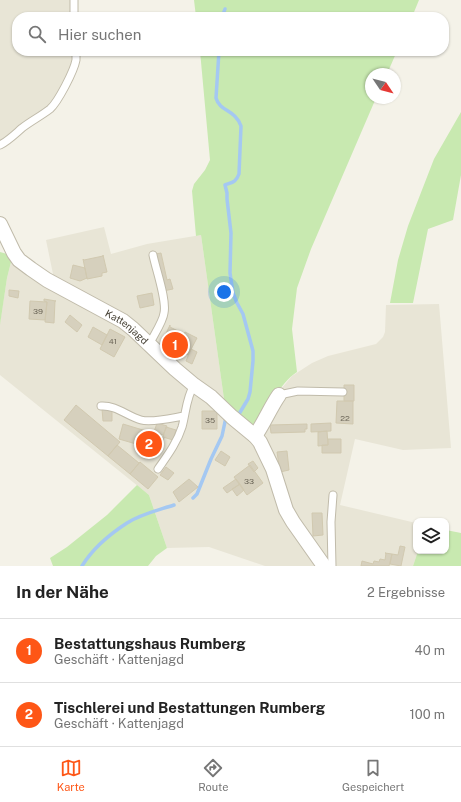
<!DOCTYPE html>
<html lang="de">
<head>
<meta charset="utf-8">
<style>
	:root { --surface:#fff; --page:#f6f6f6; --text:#222; --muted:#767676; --line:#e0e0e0; --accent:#fe5616 }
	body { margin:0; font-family:"Public Sans",sans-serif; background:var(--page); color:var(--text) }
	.controls { position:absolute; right:12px; bottom:12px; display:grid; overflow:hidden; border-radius:8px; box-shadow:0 1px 3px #0004 }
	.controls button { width:36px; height:36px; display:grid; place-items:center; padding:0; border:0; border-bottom:1px solid var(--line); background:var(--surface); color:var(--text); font:20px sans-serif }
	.compass { position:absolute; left:365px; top:68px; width:36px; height:36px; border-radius:50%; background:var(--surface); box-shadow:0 1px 3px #0004; rotate:125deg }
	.you { position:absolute; left:224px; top:292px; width:14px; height:14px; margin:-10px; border:3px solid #fff; border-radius:50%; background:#1a73e8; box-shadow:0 0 0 6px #1a73e833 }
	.badge { display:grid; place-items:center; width:26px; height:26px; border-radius:50%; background:var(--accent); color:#fff; font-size:13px; font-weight:700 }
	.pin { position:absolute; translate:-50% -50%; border:2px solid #fff; box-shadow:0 1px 4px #0006 }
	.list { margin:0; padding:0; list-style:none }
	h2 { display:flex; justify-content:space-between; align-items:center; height:52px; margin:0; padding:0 16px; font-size:17px }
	h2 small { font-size:13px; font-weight:400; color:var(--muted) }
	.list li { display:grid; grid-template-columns:26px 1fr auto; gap:12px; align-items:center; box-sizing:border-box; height:64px; padding:0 16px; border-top:1px solid var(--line) }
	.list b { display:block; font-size:15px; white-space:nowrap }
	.list p { margin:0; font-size:13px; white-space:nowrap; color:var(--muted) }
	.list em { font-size:13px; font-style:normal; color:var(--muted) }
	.icon { flex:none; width:22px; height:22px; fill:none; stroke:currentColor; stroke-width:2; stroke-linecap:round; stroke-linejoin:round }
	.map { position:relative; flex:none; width:461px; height:566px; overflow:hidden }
	.search { position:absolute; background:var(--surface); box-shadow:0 1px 3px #0004; left:12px; right:12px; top:12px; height:44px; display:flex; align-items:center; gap:10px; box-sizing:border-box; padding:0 14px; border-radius:16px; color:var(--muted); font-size:15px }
	.sheet { height:180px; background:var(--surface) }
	nav { display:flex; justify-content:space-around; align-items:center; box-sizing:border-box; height:56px; border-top:1px solid var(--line); background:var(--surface); font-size:11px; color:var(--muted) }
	nav a { display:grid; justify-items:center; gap:2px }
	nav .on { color:var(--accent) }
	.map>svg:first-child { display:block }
	.residential { fill:#e8e5d6 }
	.green { fill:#c8e9b0 }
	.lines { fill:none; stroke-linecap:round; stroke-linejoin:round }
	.stream { stroke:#a4c8f2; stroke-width:3.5 }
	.building { fill:#d6d0bd; stroke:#d1c9b0 }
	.service-casing { stroke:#c0bbaa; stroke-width:9 }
	.minor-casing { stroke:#c0bbaa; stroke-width:16 }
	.service { stroke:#fff; stroke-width:7 }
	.minor { stroke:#fff; stroke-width:14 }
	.labels { text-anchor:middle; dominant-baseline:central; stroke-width:3; stroke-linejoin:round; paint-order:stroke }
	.number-label { font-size:8px; fill:#6c6658 }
	.street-label { font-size:10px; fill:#484337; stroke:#fff }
</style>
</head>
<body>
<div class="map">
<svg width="461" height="566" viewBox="0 0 461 566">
	<rect width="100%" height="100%" fill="#f4f2e8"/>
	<path class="residential" d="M0,0H78L77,17H17V51H79L76,66L60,102L50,113L6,145L0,147Z
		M104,227L111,254L147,244L201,235L225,406L275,396L292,376L312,363L328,356L376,344L383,337L385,332L386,305L439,304L451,448L403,450L355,439L340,505L416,523V551H418L413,566H265L209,547L167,548L149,495L0,375V324L7,278L13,254L48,282L53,274L46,240Z"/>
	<path class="green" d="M194,0H419L412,17H196Z
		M200,51H397L387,74H371V98H376L311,249L297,288L292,329L297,372C280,383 266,411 256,429L225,406L201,235L196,236L192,191L194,184L205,170L210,160Z
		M461,112V175L453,220L428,229L413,303H390L398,260L408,226L434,159Z
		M0,252L7,254H13L7,278L0,325Z
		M137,485L149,495L167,548L156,556L148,566H53L50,558L67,547L107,515Z
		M446,530L461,533V566H413L418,551H446Z"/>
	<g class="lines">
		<path class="stream" d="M222,17L225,9
			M219,51L216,98C220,112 235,109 241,126L239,174C236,182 233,182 225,185L227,193V199L231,233L230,273L233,293L237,303L243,314L253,351V361L250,392L248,399L239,414
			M193,498L197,494L211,459L222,436L226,417
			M82,566C93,548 110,534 127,523C141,514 159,510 174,505"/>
	</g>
	<path class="building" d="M161,253L167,280L170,279L173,289L163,291L155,254Z
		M103,255L107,272L102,273V276L87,279L83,259L84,260L103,256Z
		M73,265L85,268L87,278L80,281L70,278Z
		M9,290L19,291L18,298L9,296Z
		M152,293L154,305L140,308L137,296Z
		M44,299L56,301H55L54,323L45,322L47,302L44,301Z
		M30,301L47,302L45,320L29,319Z
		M70,315L82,325L77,332L65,322Z
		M170,325V327L184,334L185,332L197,338L188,355L177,350L178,347L163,340V342H162Z
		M93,327L107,335L102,345L88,337Z
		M110,329L125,337L114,357L100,349Z
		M191,349L197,352L192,364L186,361Z
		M344,385H354V401H344Z
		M337,401H353V424L336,423Z
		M76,405L120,442L108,456L64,420Z
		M102,409H112V421H103Z
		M202,411H217V429H202Z
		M157,423L167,426L163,435L154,432Z
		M331,423V431L311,432V424Z
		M123,424L156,434V436L164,438L160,451L119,439Z
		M307,424V429H305V432L271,433L270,425Z
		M166,427L176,430L173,440L163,437Z
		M327,431L328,445L318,446V432Z
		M328,439H341V453H322V445H328Z
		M117,445L139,463L130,474L108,456Z
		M221,451L230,457L225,466L215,460Z
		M287,451L289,470L280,472L277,452Z
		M253,461L258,468L254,472L248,464Z
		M140,462L158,477L148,489L130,474Z
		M250,465L263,483L247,495L234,477Z
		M166,467L174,473L168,480L160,475Z
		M189,479L198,487L179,502L173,492Z
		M236,479L240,484L227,493L223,488Z
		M240,484L244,490L237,496L232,489Z
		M312,513H322L323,535L313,536Z
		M400,546L405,547L401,566L390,564L392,554L398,555Z
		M385,553L392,554L389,566H361L362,561L373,564L374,561L379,562L380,559L385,560L386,553Z"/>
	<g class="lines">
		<defs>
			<path id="service" d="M74,17V0
				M0,145C8,141 15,134 22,128C31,121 41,116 50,109C58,102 74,71 76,60C76,57 76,54 76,51
				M149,345C153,336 163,322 164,313C167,300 156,270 153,255
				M279,395L298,391L343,392
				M101,406C116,405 127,416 141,420C152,423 172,418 184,416
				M158,469C167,456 177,443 182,427C186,413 186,398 194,385
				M332,566L331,522L333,495"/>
			<g id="minor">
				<path id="s1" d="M0,224L14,253L19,260L31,269L47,280L123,321L133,329L175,369L194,385L211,397L232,417L255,436L260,442L273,469L286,510L293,522L324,566"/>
				<path d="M255,436C264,423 270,408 279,395"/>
			</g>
		</defs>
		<use href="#service" class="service-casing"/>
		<use href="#minor" class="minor-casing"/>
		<use href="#service" class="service"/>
		<use href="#minor" class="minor"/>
	</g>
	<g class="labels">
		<g class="number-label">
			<text x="38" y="311">39</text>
			<text x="113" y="341">41</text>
			<text x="345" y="418">22</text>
			<text x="210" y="420">35</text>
			<text x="249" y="481">33</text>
		</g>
		<g class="street-label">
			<text stroke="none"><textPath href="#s1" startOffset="168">Kattenjagd</textPath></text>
		</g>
	</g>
</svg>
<div class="controls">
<button><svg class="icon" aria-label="layers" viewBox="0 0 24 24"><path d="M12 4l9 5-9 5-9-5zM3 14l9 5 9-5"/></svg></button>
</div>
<svg class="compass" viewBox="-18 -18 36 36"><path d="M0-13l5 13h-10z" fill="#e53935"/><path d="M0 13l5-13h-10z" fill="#767676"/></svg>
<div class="you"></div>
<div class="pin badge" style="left:175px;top:345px">1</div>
<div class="pin badge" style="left:149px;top:444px">2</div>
<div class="search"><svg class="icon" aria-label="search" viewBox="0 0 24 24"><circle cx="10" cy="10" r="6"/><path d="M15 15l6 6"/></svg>Hier suchen</div>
</div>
<section class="sheet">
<h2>In der Nähe<small>2 Ergebnisse</small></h2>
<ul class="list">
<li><span class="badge">1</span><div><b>Bestattungshaus Rumberg</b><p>Geschäft · Kattenjagd</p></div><em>40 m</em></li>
<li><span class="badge">2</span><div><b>Tischlerei und Bestattungen Rumberg</b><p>Geschäft · Kattenjagd</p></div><em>100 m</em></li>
</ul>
</section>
<nav>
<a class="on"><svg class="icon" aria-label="map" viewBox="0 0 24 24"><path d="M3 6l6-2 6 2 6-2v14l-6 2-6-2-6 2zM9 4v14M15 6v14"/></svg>Karte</a>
<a><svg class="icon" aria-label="directions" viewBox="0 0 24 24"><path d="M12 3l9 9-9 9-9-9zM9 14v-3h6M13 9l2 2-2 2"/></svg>Route</a>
<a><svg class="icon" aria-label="saved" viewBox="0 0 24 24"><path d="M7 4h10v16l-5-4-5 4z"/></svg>Gespeichert</a>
</nav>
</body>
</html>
